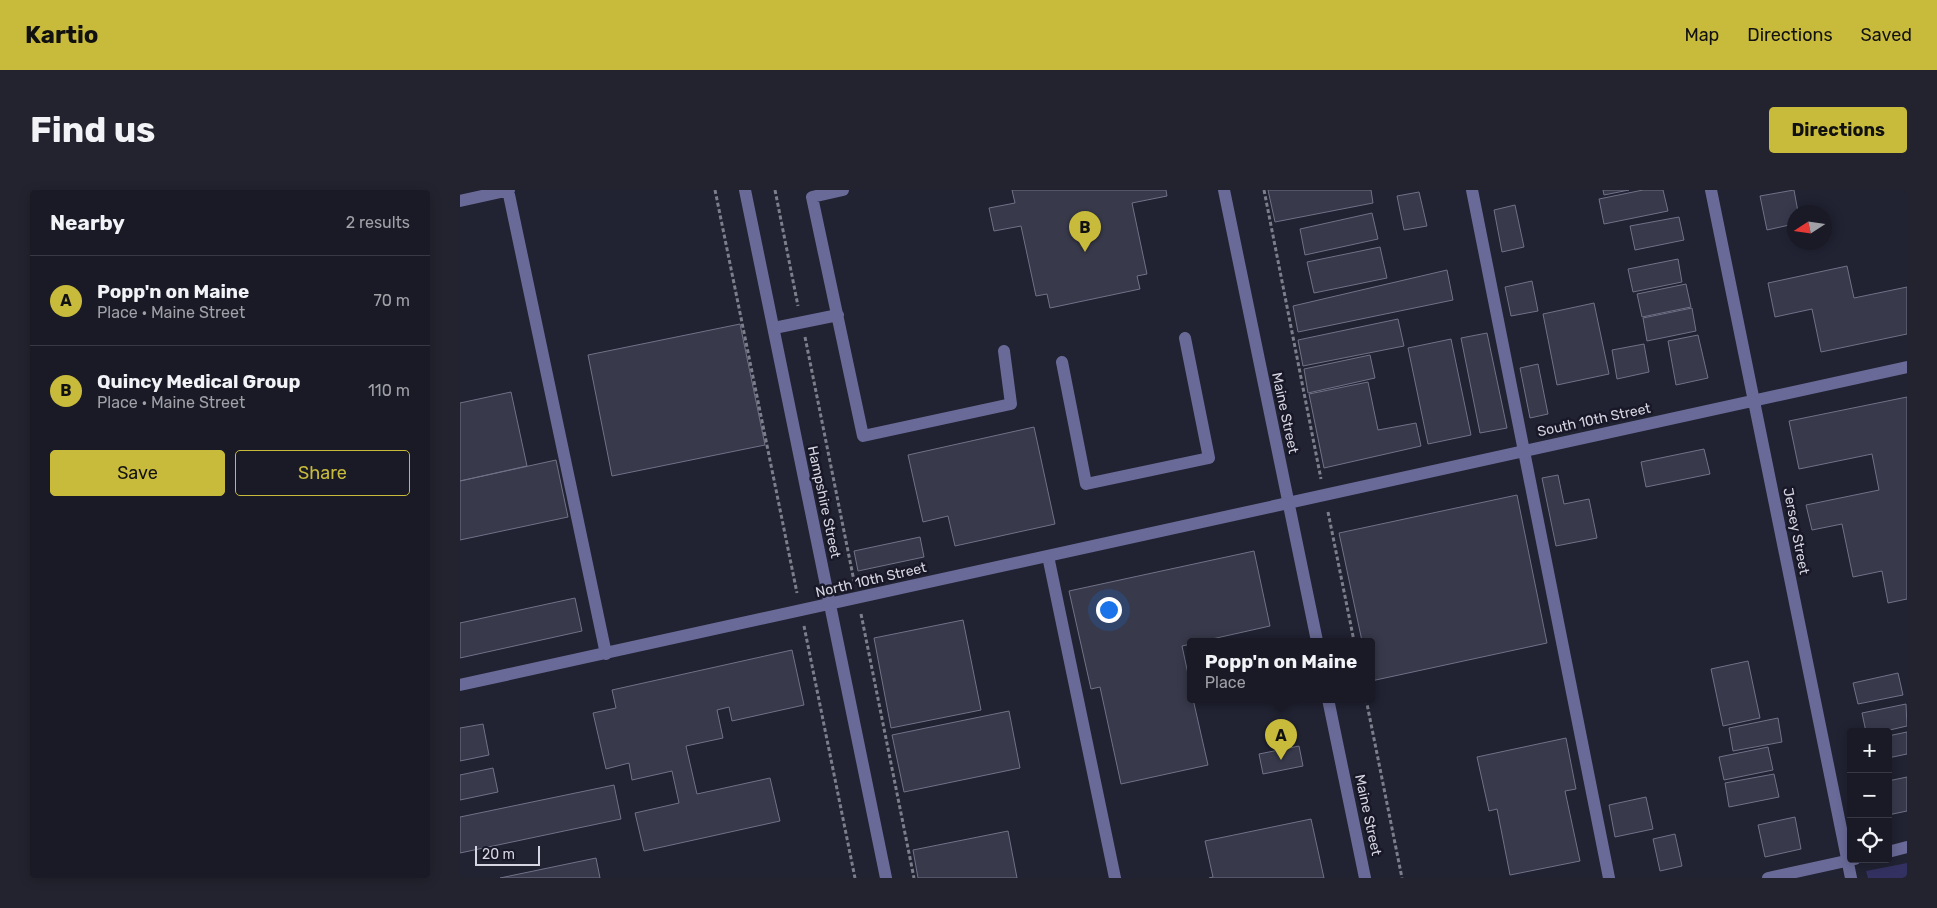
<!DOCTYPE html>
<html lang="en">
<head>
<meta charset="utf-8">
<style>
	:root { --surface:#191a26; --page:#22232e; --text:#f1f3f6; --muted:#9fa1a7; --line:#373843; --accent:#c8bb3b }
	body { margin:0; font-family:Rubik,sans-serif; background:var(--page); color:var(--text) }
	.controls { position:absolute; right:15px; bottom:15px; display:grid; overflow:hidden; border-radius:5px; box-shadow:0 2px 12px #0003 }
	.controls button { width:45px; height:45px; display:grid; place-items:center; padding:0; border:0; border-bottom:1px solid var(--line); background:var(--surface); color:var(--text); font:25px sans-serif }
	.compass { position:absolute; left:1327px; top:15px; width:45px; height:45px; border-radius:50%; background:var(--surface); box-shadow:0 2px 12px #0003; rotate:258deg }
	.scale { position:absolute; left:15px; bottom:12px; width:65px; box-sizing:border-box; padding-left:5px; border:2px solid #d4d5e0; border-top:0; font-size:14px; line-height:18px; white-space:nowrap; color:#d4d5e0; -webkit-text-stroke:4px #181828; paint-order:stroke }
	.you { position:absolute; left:648px; top:419px; width:18px; height:18px; margin:-12px; border:4px solid #fff; border-radius:50%; background:#1a73e8; box-shadow:0 0 0 8px #1a73e833 }
	.badge { display:grid; place-items:center; width:32px; height:32px; border-radius:50%; background:var(--accent); color:#111; font-size:16px; font-weight:700 }
	.pin { position:absolute; translate:-50% -41px; filter:drop-shadow(0 1px 2px #0008) }
	.pin::after { content:''; position:absolute; top:26px; width:18px; height:15px; background:inherit; clip-path:polygon(0 0,100% 0,50% 100%) }
	.popup { position:absolute; left:727px; top:448px; width:188px; height:65px; box-sizing:border-box; display:grid; place-content:center; border-radius:5px; background:var(--surface); filter:drop-shadow(0 1px 4px #0005); font-size:16px; white-space:nowrap; color:var(--muted) }
	.popup b { font-size:19px; color:var(--text) }
	.popup::after { content:''; position:absolute; left:50%; top:100%; margin-left:-10px; border:10px solid transparent; border-top-color:var(--surface) }
	.list { margin:0; padding:0; list-style:none }
	h2 { display:flex; justify-content:space-between; align-items:center; height:65px; margin:0; padding:0 20px; font-size:21px }
	h2 small { font-size:16px; font-weight:400; color:var(--muted) }
	.list li { display:grid; grid-template-columns:32px 1fr auto; gap:15px; align-items:center; box-sizing:border-box; height:90px; padding:0 20px; border-top:1px solid var(--line) }
	.list b { display:block; font-size:19px; white-space:nowrap }
	.list p { margin:0; font-size:16px; white-space:nowrap; color:var(--muted) }
	.list em { font-size:16px; font-style:normal; color:var(--muted) }
	.actions { display:flex; gap:10px; padding:15px 20px }
	.actions a { flex:1; padding:11px 0; border:1px solid var(--accent); border-radius:5px; text-align:center; font-size:18px; color:var(--accent) }
	.actions .main { background:var(--accent); color:#111 }
	.icon { flex:none; width:28px; height:28px; fill:none; stroke:currentColor; stroke-width:2; stroke-linecap:round; stroke-linejoin:round }
	.map { position:relative; flex:none; width:1447px; height:688px; overflow:hidden; border-radius:5px }
	header { display:flex; align-items:center; gap:30px; box-sizing:border-box; height:70px; padding:0 25px; background:var(--accent); color:#111 }
	header strong { font-size:24px }
	nav { display:flex; gap:28px; margin-inline-start:auto; font-size:18px }
	.intro { display:flex; align-items:center; justify-content:space-between; box-sizing:border-box; height:120px; padding:0 30px }
	h1 { margin:0; font-size:35px }
	.button { padding:12px 22px; border-radius:5px; background:var(--accent); color:#111; font-size:18px; font-weight:700 }
	main { display:flex; gap:30px; padding:0 30px }
	aside { flex:1; background:var(--surface); border-radius:5px; box-shadow:0 2px 12px #0003 }
	.map>svg:first-child { display:block }
	.green { fill:#333161 }
	.building { fill:#38394b; stroke:#717287 }
	.lines { fill:none; stroke-linecap:round; stroke-linejoin:round }
	.path { stroke:#7d7e8b; stroke-width:3; stroke-dasharray:4 2.5; stroke-linecap:butt }
	.minor { stroke:#696a97; stroke-width:12 }
	.labels { text-anchor:middle; dominant-baseline:central; stroke-width:5; stroke-linejoin:round; paint-order:stroke }
	.street-label { font-size:14px; fill:#d4d5e0; stroke:#181828 }
</style>
</head>
<body>
<header>
<strong>Kartio</strong>
<nav><a>Map</a><a>Directions</a><a>Saved</a></nav>
</header>
<div class="intro"><h1>Find us</h1><a class="button">Directions</a></div>
<main>
<aside>
<h2>Nearby<small>2 results</small></h2>
<ul class="list">
<li><span class="badge">A</span><div><b>Popp'n on Maine</b><p>Place · Maine Street</p></div><em>70 m</em></li>
<li><span class="badge">B</span><div><b>Quincy Medical Group</b><p>Place · Maine Street</p></div><em>110 m</em></li>
</ul>
<div class="actions"><a class="main">Save</a><a>Share</a></div>
</aside>
<div class="map">
<svg width="1447" height="688" viewBox="0 0 1447 688">
	<rect width="100%" height="100%" fill="#212232"/>
	<path class="green" d="M1447,673V688H1408L1406,681Z"/>
	<path class="building" d="M552,0H706L707,6L672,13L687,84L677,86L680,99L590,118L587,104L576,106L561,36L534,41L529,18L555,13Z
		M808,0H911L913,13L815,32Z
		M1143,0H1169L1144,5Z
		M1183,0H1203L1208,21L1144,34L1139,9Z
		M1334,0L1338,22H1334V34L1307,40L1300,6Z
		M959,2L967,36L944,40L937,6Z
		M1055,15L1064,57L1042,62L1034,20Z
		M912,23L918,49L845,65L840,39Z
		M1219,27L1224,50L1175,60L1170,36Z
		M920,57L927,88L854,103L847,72Z
		M1218,69L1222,92L1173,102L1168,79Z
		M1387,76L1394,108L1447,97V144L1361,162L1352,119L1315,127L1308,93Z
		M987,80L993,110L838,142L833,116Z
		M1072,91L1078,121L1051,126L1045,97Z
		M1226,94L1231,117L1182,127L1177,104Z
		M1134,113L1149,184L1097,195L1083,124Z
		M1232,118L1236,141L1187,151L1183,128Z
		M938,129L944,156L843,176L838,150Z
		M280,134L305,255L152,286L128,165Z
		M1027,143L1047,238L1020,243L1001,148Z
		M1238,145L1248,188L1216,195L1208,151Z
		M991,149L1011,245L968,254L948,158Z
		M1184,154L1189,182L1157,189L1152,160Z
		M910,165L915,188L848,203L844,179Z
		M1078,174L1088,224L1070,228L1060,178Z
		M908,192L918,240L956,233L961,256L864,278L849,204Z
		M51,202L67,276L0,291V213Z
		M1447,207V409L1428,413L1422,381L1393,387L1382,334L1352,340L1346,315L1419,300L1412,264L1339,279L1329,231Z
		M574,237L595,334L495,356L488,326L463,332L448,265Z
		M1244,259L1250,284L1186,297L1181,272Z
		M96,270L108,327L0,350V291Z
		M1098,285L1104,314L1129,309L1137,348L1096,356L1082,288Z
		M1057,305L1087,453L911,491V451H902L879,343Z
		M460,347L464,367L398,381L394,361Z
		M794,361L810,436L743,451H731V454L722,456L731,498V509H733L748,575L661,594L640,497L631,499L609,401Z
		M115,408L122,441L0,468V433Z
		M503,430L521,520L431,538L414,448Z
		M332,460L344,515L272,531L269,517L257,520L263,548L226,556L237,604L310,588L320,631L184,661L175,623L219,613L212,581L172,590L169,573L146,579L133,523L156,518L152,500Z
		M1288,471L1300,528L1263,536L1251,479Z
		M1438,483L1443,505L1398,514L1393,493Z
		M1446,514L1447,536L1421,542H1406L1402,523Z
		M549,521L560,578L444,602L432,545Z
		M1318,528L1322,552L1273,561L1269,538Z
		M23,534L29,565L0,571V538Z
		M1447,542V564L1428,568V546Z
		M1106,548L1116,599L1105,601L1120,671L1050,685L1037,619L1029,621L1017,567Z
		M839,556L843,576L803,584L799,564Z
		M1308,557L1313,580L1264,590L1259,567Z
		M33,578L38,602L0,610V585Z
		M1314,584L1319,607L1269,617L1265,593Z
		M1447,587V621L1428,625V591Z
		M154,595L161,629L0,663V627Z
		M1186,607L1193,639L1155,647L1149,615Z
		M1335,627L1341,659L1305,667L1298,635Z
		M851,629L864,688H749L753,687L745,651Z
		M548,641L557,688H458L453,660Z
		M1215,644L1222,676L1200,681L1193,649Z
		M136,668L140,688H40Z"/>
	<g class="lines">
		<path class="path" d="M255,0L337,403
			M315,0L338,116
			M804,0L861,289
			M345,147L394,391
			M868,322L894,451
			M401,424L454,688
			M344,436L395,688
			M906,509L942,688"/>
		<path class="minor" d="M48,0L146,464
			M285,0L426,688
			M383,0L352,7L403,246L551,214L544,161
			M764,0L857,451
			M1012,0L1149,688
			M1251,0L1391,688
			M0,11L49,0
			M314,138L378,125
			M602,172L626,294L749,268L725,148
			M588,366L655,688
			M0,495L1447,177
			M868,509L905,688
			M1428,662L1447,657
			M1308,688L1395,669"/>
	</g>
	<g class="labels">
		<g class="street-label">
			<text transform="translate(825 223) rotate(78)">Maine Street</text>
			<text transform="translate(1134 230) rotate(-12)">South 10th Street</text>
			<text transform="translate(364 312) rotate(78)">Hampshire Street</text>
			<text transform="translate(1336 341) rotate(79)">Jersey Street</text>
			<text transform="translate(411 390) rotate(-13)">North 10th Street</text>
			<text transform="translate(908 625) rotate(78)">Maine Street</text>
		</g>
	</g>
</svg>
<div class="controls">
<button>+</button>
<button>−</button>
<button><svg class="icon" aria-label="locate" viewBox="0 0 24 24"><circle cx="12" cy="12" r="6"/><path d="M12 2v4M12 18v4M2 12h4M18 12h4"/></svg></button>
</div>
<svg class="compass" viewBox="-18 -18 36 36"><path d="M0-13l5 13h-10z" fill="#e53935"/><path d="M0 13l5-13h-10z" fill="#9fa1a7"/></svg>
<div class="scale">20 m</div>
<div class="you"></div>
<div class="pin badge" style="left:821px;top:570px">A</div>
<div class="popup"><b>Popp'n on Maine</b>Place</div>
<div class="pin badge" style="left:625px;top:62px">B</div>
</div>
</main>
</body>
</html>
